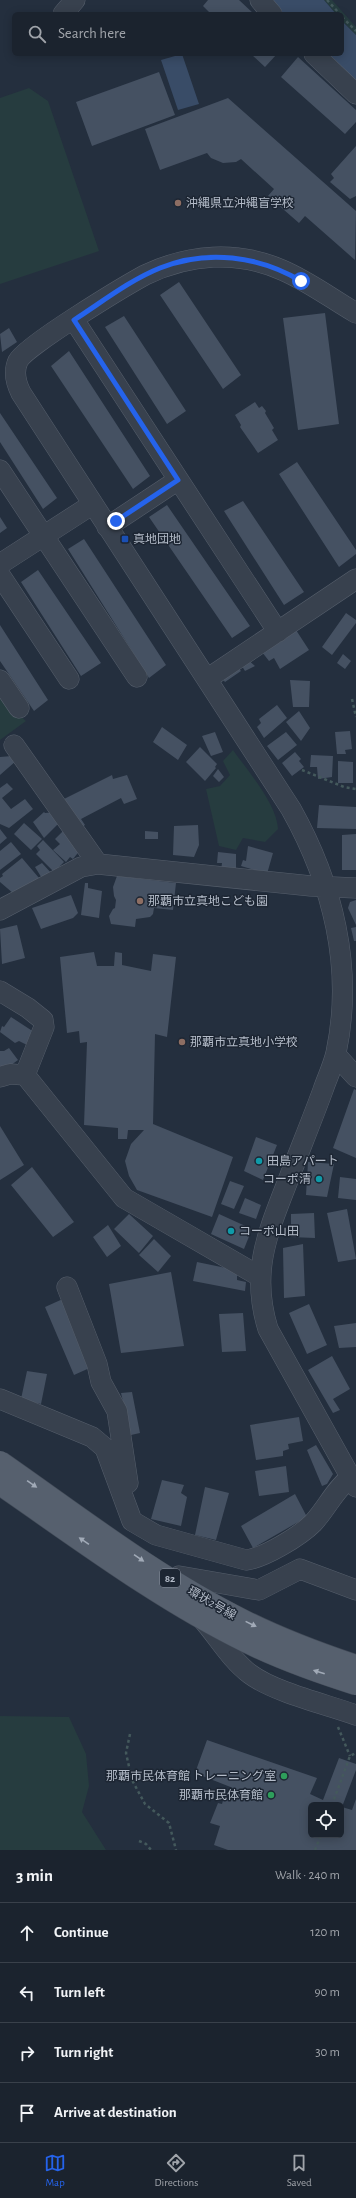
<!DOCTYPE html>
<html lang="en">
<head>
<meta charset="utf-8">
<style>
	:root { --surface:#1b232e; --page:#282f3a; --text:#f1f3f6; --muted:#a0a4aa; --line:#39404a; --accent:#2563eb }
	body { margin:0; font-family:"Alegreya Sans","Noto Sans JP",sans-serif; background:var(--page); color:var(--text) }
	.controls { position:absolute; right:12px; bottom:12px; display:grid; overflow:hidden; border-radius:6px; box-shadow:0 2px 10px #0003 }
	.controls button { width:36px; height:36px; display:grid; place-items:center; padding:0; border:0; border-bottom:1px solid var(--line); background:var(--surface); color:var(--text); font:20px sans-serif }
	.stop { position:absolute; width:12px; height:12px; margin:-9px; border:3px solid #2563eb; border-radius:50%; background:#fff }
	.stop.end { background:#2563eb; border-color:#fff; box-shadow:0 1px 4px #0008 }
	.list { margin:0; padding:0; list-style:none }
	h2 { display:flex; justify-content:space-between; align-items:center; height:52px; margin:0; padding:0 16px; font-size:17px }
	h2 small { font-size:13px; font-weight:400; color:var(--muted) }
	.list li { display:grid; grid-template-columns:26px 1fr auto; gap:12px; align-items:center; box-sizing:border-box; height:60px; padding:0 16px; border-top:1px solid var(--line) }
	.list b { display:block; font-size:15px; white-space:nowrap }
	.list em { font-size:13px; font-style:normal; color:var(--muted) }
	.icon { flex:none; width:22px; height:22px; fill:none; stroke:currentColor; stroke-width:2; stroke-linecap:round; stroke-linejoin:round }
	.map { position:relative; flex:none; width:356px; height:1850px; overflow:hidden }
	.search { position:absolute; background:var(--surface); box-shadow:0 2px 10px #0003; left:12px; right:12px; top:12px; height:44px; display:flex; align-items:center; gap:10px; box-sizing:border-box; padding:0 14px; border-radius:6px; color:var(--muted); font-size:15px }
	.sheet { height:292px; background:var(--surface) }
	nav { display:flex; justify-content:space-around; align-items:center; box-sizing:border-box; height:56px; border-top:1px solid var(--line); background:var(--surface); font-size:11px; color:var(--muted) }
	nav a { display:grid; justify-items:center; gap:2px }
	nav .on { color:var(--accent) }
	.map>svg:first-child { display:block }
	.green { fill:#263c3f }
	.water { fill:#394c67 }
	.building { fill:#455162; fill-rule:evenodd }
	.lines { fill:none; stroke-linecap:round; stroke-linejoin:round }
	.minor-casing { stroke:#565f6c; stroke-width:21 }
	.path { stroke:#44595c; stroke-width:2.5; stroke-dasharray:3 3; stroke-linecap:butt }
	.minor { stroke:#38414e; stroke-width:20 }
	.major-bridge-casing { stroke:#414a57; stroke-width:23; stroke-linecap:butt }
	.major-bridge { stroke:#56606e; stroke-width:22 }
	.oneway { fill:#a1aab7 }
	.route { stroke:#2563eb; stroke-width:5 }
	.education-dot { fill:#8d6e63; stroke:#1d2633; stroke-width:1.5 }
	.transit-dot { fill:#1a4fb4; stroke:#1d2633; stroke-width:1.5 }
	.culture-dot { fill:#0f9aa8; stroke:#1d2633; stroke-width:1.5 }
	.leisure-dot { fill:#2e9e5b; stroke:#1d2633; stroke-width:1.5 }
	.labels { text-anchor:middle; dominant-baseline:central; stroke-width:3; stroke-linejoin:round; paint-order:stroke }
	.shield { fill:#1d2633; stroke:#878f9c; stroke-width:1 }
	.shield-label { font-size:11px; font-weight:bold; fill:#b4bcc9 }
	.poi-label { font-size:12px; fill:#b4bcc9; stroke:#1d2633; text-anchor:start }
	.street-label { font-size:12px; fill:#b4bcc9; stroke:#1d2633 }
</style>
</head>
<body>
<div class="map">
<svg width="356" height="1850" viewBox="0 0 356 1850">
	<rect width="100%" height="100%" fill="#242f3e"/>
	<path class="green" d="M324,0H332L356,27V35L342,21V14H336Z
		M29,88L48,101L99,251L0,284V98Z
		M0,698L26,721L0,740Z
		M233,750C247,770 277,804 278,829L265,842L243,838L236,850L219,846L206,789L220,786L230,775L223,761Z
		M0,1716L69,1717L86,1754L89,1786L82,1812L106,1850H0Z"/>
	<path class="water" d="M271,0H324L336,14H282Z
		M342,21L356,35V84L324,54H342Z
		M182,54L199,104L178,110L161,60Z"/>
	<path class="building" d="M208,0H239L254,14H211L203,6Z
		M251,54H277L265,67Z
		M298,57L356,110V122L345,134L281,77Z
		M159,72L175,115L92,146L76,102Z
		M228,98L356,211L355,260L305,216L299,223L268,196L274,189L241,159L236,162L223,163L211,158L207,153L160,170L145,129Z
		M356,146V196L350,199L330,182L334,178L331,174Z
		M179,282L241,375L223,389L160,295Z
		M325,313L339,424L298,430L283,318Z
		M124,316L186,411L167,424L105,327Z
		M9,328L17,342L2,352L0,334Z
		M69,351L150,476L133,489L51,366Z
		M255,402L259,408L262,406L266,411L265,413L274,428L272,430L278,440L258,453L240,427L241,425L235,415Z
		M0,413L57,498L43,509L0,442Z
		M297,462L356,550V554L339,567L279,474Z
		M243,501L304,592L284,605L224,511Z
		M167,505L250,626L232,638L149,517Z
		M0,517L7,528L0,533Z
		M84,539L166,665L149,678L68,549Z
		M38,570L101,663L81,676L21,582Z
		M346,613L356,620V623L332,655L322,647Z
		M0,625L48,700L34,711L0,661Z
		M296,630L309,650L280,669L274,658L269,661L262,652Z
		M343,654L351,661L345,669L337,663Z
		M247,659L255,666L245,671L240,663Z
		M236,665L241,671L225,682L220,676Z
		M290,680L310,681L309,707H293Z
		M277,705L287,718L264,738L257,727L261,723L259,719Z
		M299,711L310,728L301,741L286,722Z
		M162,727L187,745L178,760L153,742Z
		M350,731L352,749L345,750L346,754H337L335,732Z
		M215,732L223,752L211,756L202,736Z
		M286,732L297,745L278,760L267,746Z
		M200,747L217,764L215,767L216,768L205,781L186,762Z
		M295,752L301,759L299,761L304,767L292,776L282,763Z
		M311,755L333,756L332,777L318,779L317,767H310Z
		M12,756L16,761L0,775V757Z
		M338,761L353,762V783H338Z
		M218,769L224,777L219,782L213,776Z
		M112,775L113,779L127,775L137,799L124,804L121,798L81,819L85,825L79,829L64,799Z
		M7,783L13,789L2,798L11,809L25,799L33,809L9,828L0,824V788Z
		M319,805L356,807V829L317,828Z
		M44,812L45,813L56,812L60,822L44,838L33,822Z
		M24,823L42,839L31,850L14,834Z
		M198,825L199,845L194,857L173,855L174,826Z
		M0,829L7,838L0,844Z
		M64,830L81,849L73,859L70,857L66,862L53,850L60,844L55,839Z
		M145,831L158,832V839H145Z
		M356,834V870H342V835Z
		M43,840L64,862L54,872L36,854L40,850L37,846Z
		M11,842L21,854L0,870V851Z
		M248,846L273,853L267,874L241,866L243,860L246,861Z
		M218,852L236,854V871H221L222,863H217Z
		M22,858L39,878L14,894L0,882V878L3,876L2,874Z
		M42,863L53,875L43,880L35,867Z
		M117,876L176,883L173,910L154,908L153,914L150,917L136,919L135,927L111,924L109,916L113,909L115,908L116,900L114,896L113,887Z
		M85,883H88V888L102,891L99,918L81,915Z
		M71,895L78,913L73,918L41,929L32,908Z
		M356,900V925L348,908L350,902Z
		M17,925L25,958L2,964L0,929Z
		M356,927V941H354L351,928Z
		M94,952L97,966H114L115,952L122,953V965L151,971L153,954L176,957L167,1037L155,1034L153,1124L233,1157L212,1217L137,1190L129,1176L125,1161L131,1144L144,1130H128L127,1139H118V1128L84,1125L87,1042L80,1043L79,1031L67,1033L60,957Z
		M11,1017L34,1032L27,1045L19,1041L15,1043L0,1032L2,1026L4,1027Z
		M9,1048L18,1060L0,1073V1051H4Z
		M354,1089L356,1090V1158L333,1148Z
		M0,1126L24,1165L0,1180Z
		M256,1137L277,1145L263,1180L244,1171Z
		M308,1162L334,1164L327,1197L306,1195Z
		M32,1167L74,1222L53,1237L11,1185Z
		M340,1177L356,1179V1200L338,1198Z
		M230,1181L244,1186L234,1209L221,1204Z
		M245,1198L261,1205L256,1219L239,1213Z
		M347,1209L356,1259L338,1262L327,1213Z
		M314,1213L315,1238L291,1237V1214Z
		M129,1214L153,1236L139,1253L114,1229Z
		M219,1214L252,1229L244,1249L211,1234Z
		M108,1225L121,1246L107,1257L93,1237Z
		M154,1239L171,1256L158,1272L139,1255Z
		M303,1244L305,1296L284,1298L283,1248Z
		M197,1262L231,1269L237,1273V1280L246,1282L245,1291L193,1281Z
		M171,1272L184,1346L121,1353L109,1284Z
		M65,1298L94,1366L74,1375L45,1307Z
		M309,1304L327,1345L307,1354L289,1313Z
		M243,1313L246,1351L222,1352L219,1314Z
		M356,1323V1347L339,1348L334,1326Z
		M332,1356L350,1389L333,1399L340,1410L333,1413L308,1370Z
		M27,1371L47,1374L41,1404L21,1399Z
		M132,1392L140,1433L131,1435L121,1393Z
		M299,1417L303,1441L288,1444L289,1449L283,1451V1456L256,1460L250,1425Z
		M316,1445L333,1474L327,1484L322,1486L307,1450Z
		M286,1466L289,1492L259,1496L255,1471Z
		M162,1480L184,1485L181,1493L187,1497L181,1526L151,1519Z
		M205,1487L229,1493L216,1540L195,1535Z
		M295,1494L307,1517L253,1548L241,1526Z
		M207,1740L317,1778L310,1794L323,1800L339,1758L356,1764V1770L342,1807L352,1810L356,1799V1850H228L214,1845L220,1826L210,1823L218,1803L222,1804L224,1797L229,1798L233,1788L195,1773ZM311,1805H341V1835H311Z"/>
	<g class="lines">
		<defs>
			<path id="minor" d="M260,0L272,14
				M63,14L75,0
				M314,54L356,94
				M356,313C332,299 308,281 282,270C237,250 189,254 145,275C125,286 25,346 18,361C13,372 16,383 21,393L291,809C333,884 354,968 336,1053C333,1066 327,1078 323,1090C312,1120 300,1149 289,1178C268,1232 250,1271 268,1329L356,1487
				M74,320L278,632
				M0,470L137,677
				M107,527L178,480
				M0,564L93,504
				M0,575L69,679
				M207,679L356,579
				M0,680L19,708
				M14,745L98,864
				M0,910L81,867L98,864L311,886L356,888
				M0,991L28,1008L43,1020L44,1027L25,1075
				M336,1055L356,1077
				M0,1077L10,1074L25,1075L124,1198L259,1276
				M67,1287L97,1364L101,1382L117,1411L128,1483L125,1484
				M0,1399L92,1437L105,1448L132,1521L156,1535L246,1560C264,1558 300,1536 313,1523C327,1508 335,1489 351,1477
				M175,1592L173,1590L179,1576L259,1590L300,1569L356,1590
				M203,1620C218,1637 231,1660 250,1674C274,1692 325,1704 356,1715"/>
		</defs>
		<use href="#minor" class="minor-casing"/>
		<path class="path" d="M327,0L340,14
			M342,17L356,31
			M352,699L356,717
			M302,770L344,787L356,789
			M338,1727L350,1756
			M130,1734L126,1753L132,1780L145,1804L169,1823L176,1850
			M332,1805L350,1756L356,1753
			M139,1841L146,1844L151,1850
			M315,1850L321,1835"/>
		<use href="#minor" class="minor"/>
		<defs>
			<path id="major-bridge" d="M0,1462C79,1517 157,1578 244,1621C280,1639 317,1653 356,1666
				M0,1484C80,1539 158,1598 245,1641C281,1659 318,1672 356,1684"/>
		</defs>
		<use href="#major-bridge" class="major-bridge-casing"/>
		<use href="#major-bridge" class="major-bridge"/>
	</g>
	<defs><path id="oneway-solid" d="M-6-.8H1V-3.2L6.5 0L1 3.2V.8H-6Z"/></defs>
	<g class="oneway">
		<use href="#oneway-solid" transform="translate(32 1484) rotate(35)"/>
		<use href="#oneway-solid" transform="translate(84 1541) rotate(-146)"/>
		<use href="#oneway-solid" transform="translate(139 1558) rotate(34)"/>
		<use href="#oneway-solid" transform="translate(251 1624) rotate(26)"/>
		<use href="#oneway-solid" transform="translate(319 1672) rotate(-162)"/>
	</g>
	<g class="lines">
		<path class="route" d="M116,521L178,480L74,320C102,302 130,280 160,268C207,249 259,256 301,281"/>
	</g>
	<g class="education-dot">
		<circle cx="178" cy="203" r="4"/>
		<circle cx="140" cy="901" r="4"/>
		<circle cx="182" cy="1042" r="4"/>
	</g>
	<rect class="transit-dot" x="121" y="535" width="8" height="8" rx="2"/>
	<g class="culture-dot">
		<circle cx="259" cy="1161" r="4"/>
		<circle cx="319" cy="1179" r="4"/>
		<circle cx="231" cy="1231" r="4"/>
	</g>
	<g class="leisure-dot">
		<circle cx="284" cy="1776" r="4"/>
		<circle cx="271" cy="1795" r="4"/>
	</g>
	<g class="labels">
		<rect class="shield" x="160" y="1569" width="20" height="18" rx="3"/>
		<g class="shield-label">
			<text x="170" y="1578">82</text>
		</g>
		<g class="poi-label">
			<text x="186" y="203">沖縄県立沖縄盲学校</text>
			<text x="133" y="539">真地団地</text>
			<text x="148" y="901">那覇市立真地こども園</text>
			<text x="190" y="1042">那覇市立真地小学校</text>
			<text x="267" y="1161">田島アパート</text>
			<text x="311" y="1179" text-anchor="end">コーポ清</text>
			<text x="239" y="1231">コーポ山田</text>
			<text x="276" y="1776" text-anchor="end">那覇市民体育館 トレーニング室</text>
			<text x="263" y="1795" text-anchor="end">那覇市民体育館</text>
		</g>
		<g class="street-label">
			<text transform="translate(212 1603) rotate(30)">環状2号線</text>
		</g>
	</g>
</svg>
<div class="controls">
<button><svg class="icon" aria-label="locate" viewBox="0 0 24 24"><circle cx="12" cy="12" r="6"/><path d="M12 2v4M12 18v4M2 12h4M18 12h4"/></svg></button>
</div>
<div class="stop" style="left:301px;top:281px"></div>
<div class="stop end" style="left:116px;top:521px"></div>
<div class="search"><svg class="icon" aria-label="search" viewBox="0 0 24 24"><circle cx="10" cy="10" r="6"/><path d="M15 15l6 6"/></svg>Search here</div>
</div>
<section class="sheet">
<h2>3 min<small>Walk · 240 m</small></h2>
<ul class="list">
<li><svg class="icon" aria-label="ahead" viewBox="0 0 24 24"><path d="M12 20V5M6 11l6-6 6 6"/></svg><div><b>Continue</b></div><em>120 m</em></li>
<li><svg class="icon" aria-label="left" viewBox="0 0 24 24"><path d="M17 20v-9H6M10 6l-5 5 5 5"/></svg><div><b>Turn left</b></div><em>90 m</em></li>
<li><svg class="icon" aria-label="right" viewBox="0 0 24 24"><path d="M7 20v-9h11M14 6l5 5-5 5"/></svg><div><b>Turn right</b></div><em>30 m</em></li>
<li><svg class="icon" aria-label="arrive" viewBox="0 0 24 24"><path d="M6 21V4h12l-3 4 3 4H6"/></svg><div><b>Arrive at destination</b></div></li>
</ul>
</section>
<nav>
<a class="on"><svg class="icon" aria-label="map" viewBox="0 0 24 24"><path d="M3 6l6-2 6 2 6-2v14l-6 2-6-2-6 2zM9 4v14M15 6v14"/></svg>Map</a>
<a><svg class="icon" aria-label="directions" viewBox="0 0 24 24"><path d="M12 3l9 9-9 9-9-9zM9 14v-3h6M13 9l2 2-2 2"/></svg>Directions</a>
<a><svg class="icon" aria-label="saved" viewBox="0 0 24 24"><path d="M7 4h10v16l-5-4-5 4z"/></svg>Saved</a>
</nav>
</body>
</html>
